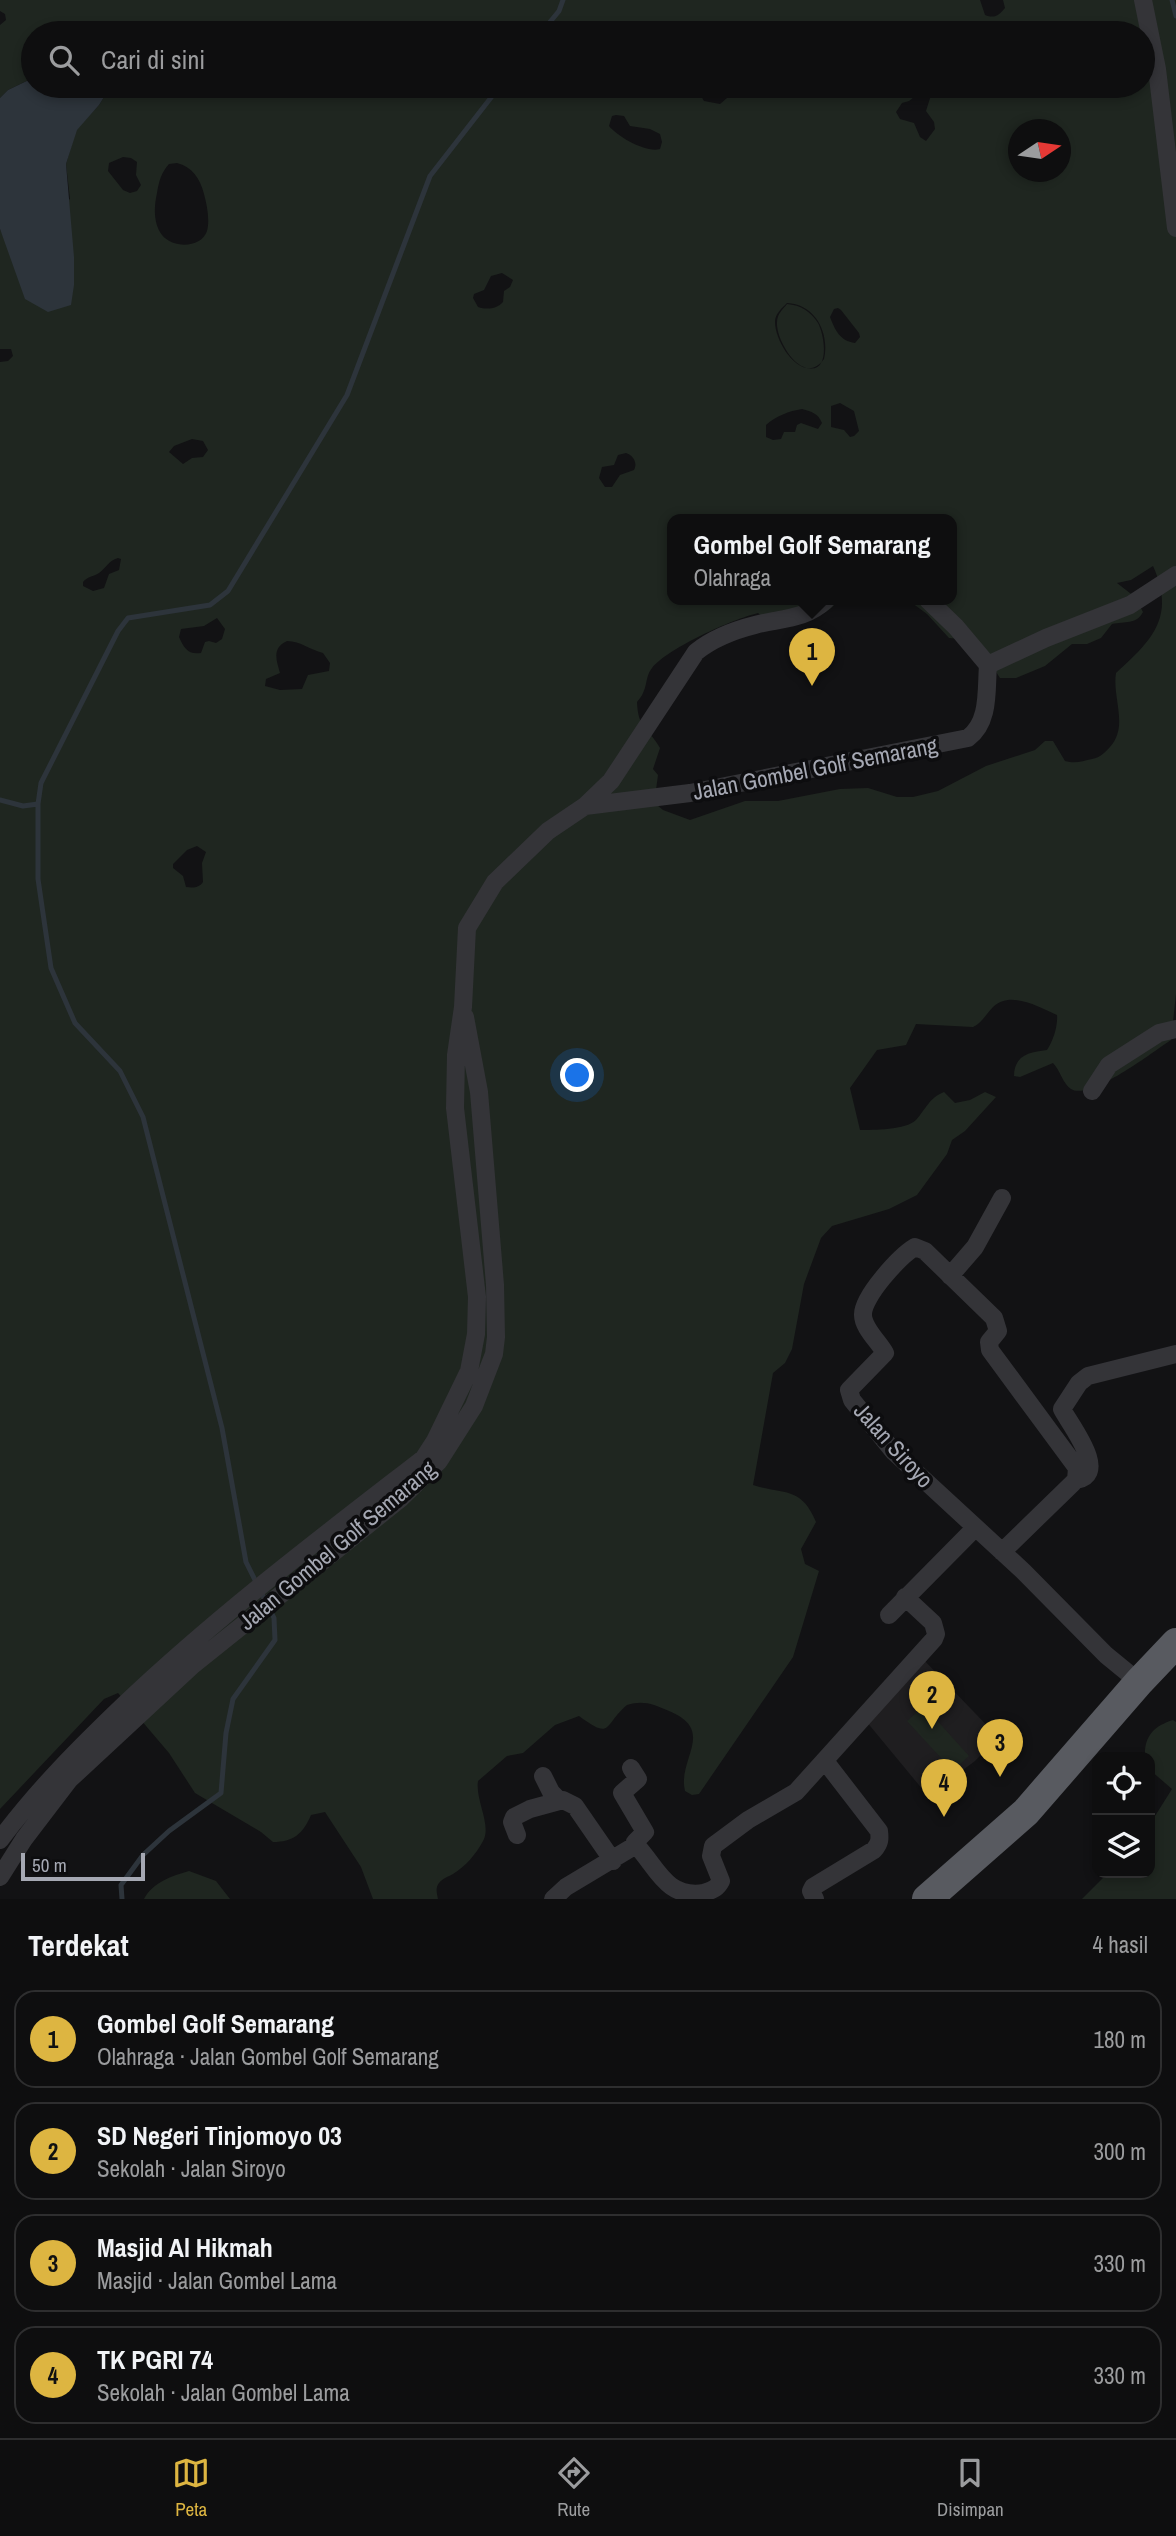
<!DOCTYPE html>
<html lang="id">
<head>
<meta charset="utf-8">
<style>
	:root { --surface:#0e0e0f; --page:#1c1c1d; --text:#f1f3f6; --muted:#9b9c9e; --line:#2e2e2f; --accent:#ddb541 }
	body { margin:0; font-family:"Archivo Narrow",sans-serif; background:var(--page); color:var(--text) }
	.controls { position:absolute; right:21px; bottom:21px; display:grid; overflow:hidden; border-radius:14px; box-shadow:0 4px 10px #0003 }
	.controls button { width:63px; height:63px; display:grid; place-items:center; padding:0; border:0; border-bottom:2px solid var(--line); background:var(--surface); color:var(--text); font:35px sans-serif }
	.compass { position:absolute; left:1008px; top:119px; width:63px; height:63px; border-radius:50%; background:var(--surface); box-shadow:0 4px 10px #0003; rotate:77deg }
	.scale { position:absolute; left:21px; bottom:18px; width:124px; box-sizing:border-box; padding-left:7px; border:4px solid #a5a8b3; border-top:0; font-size:19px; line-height:24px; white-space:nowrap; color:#a5a8b3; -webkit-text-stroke:5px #0d0d0f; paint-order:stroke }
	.you { position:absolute; left:578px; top:1076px; width:24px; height:24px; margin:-18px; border:5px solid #fff; border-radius:50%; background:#1a73e8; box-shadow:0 0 0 10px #1a73e833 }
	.badge { display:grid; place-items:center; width:46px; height:46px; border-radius:50%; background:var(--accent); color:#111; font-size:23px; font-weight:700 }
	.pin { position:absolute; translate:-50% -58px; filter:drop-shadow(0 2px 4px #0008) }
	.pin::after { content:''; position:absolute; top:37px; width:24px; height:21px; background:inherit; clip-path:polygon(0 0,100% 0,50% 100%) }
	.popup { position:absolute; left:667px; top:514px; width:290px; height:91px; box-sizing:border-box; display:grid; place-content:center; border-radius:14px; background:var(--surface); filter:drop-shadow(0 2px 5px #0005); font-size:23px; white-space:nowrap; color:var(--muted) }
	.popup b { font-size:26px; color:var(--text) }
	.popup::after { content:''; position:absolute; left:50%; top:100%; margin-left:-14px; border:14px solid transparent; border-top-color:var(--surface) }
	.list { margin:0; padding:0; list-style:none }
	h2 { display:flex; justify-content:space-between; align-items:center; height:91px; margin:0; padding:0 28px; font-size:30px }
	h2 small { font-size:23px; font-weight:400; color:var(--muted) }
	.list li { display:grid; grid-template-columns:46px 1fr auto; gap:21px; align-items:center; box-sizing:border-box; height:98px; margin:0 14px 14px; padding:0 14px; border:2px solid var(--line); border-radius:21px }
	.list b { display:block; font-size:26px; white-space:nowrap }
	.list p { margin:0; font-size:23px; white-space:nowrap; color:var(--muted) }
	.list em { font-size:23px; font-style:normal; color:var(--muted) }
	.icon { flex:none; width:38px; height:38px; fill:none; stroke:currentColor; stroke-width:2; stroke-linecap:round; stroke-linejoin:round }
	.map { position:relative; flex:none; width:1176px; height:1899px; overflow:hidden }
	.search { position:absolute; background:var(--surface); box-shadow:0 4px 10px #0003; left:21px; right:21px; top:21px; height:77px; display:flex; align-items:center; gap:18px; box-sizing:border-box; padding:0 24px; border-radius:38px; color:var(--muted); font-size:26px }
	.sheet { height:539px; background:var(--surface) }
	nav { display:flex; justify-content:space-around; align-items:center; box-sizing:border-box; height:98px; border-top:2px solid var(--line); background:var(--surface); font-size:19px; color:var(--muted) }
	nav a { display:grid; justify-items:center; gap:4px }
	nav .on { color:var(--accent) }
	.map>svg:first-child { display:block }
	.built { fill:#1f1e20 }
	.green { fill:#1f2620; fill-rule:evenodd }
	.water { fill:#2d343b }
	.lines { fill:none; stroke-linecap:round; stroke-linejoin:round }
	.stream { stroke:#2d343b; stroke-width:5 }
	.minor { stroke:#343438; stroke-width:18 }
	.trunk { stroke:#585a60; stroke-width:30 }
	.labels { text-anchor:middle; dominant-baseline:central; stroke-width:7; stroke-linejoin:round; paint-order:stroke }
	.street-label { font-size:23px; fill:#a5a8b3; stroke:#0d0d0f }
</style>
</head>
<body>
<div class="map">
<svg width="1176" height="1899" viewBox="0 0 1176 1899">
	<rect width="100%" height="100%" fill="#121214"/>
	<path class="built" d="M921,1657L998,1737L975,1761L928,1796L866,1721Z"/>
	<path class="green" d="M0,0H980L985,15C995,19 999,15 1005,8L1003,0H1176V994L1171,1040C1154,1051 1090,1101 1071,1089C1063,1084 1060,1070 1053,1063L1020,1077L1014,1076C1014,1055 1030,1052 1047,1050C1053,1041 1058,1026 1057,1015C1039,1007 1010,990 993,1007C986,1014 982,1023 973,1027L916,1024L906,1045L877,1050L850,1088L860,1130C873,1130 906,1130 916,1120C926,1109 929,1098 944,1092L955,1103L970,1100L985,1092L996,1097L965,1131L952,1140L947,1154L917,1195L889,1209L832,1226L821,1238L804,1284L792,1349L785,1363L773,1373L753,1485C785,1495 801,1486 816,1522L801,1549L805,1564L819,1571L793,1657L699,1794L692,1795L685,1791C677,1759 717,1731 669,1711C653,1704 643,1700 627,1705C603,1725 613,1741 579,1716L555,1725L523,1753L507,1756L478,1781C475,1800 492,1826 483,1841C477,1853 465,1867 453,1874C448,1877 443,1878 439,1883C435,1888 437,1893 438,1899H373L361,1867L325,1812L311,1815C303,1834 293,1842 273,1842L261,1832L195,1793L169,1753L118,1693L104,1699L0,1809V362L8,361L13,356L11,349H0V229L5,240L70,199L66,164L76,130L99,105L111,86H683L698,91L704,101L720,104L727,98V86H1143V33H33V78L8,90L0,98V25L6,20L5,14L0,11ZM922,91L929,92L931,95L926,111L934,122L935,129L926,141L920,137L914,123L900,119L896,112L902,103L909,101ZM616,115L624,116L630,126L650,129L660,134L662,142L660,149C646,153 618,137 609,126L612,116ZM1018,130H1060V172H1018ZM123,157L131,158L137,162L136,175L141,185L137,191L130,193L123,190L108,171L109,163ZM177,163C192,167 200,178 204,194C207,205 210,220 207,231C201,249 172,248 162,235C153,223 154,206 157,193C159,181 161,173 169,164ZM502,273L513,280L510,287L504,291L503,302C497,309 487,310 478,307L473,298L474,294L484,290L491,276ZM787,303C815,304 830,333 824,359C804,387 775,344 775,322C775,314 782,308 787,303ZM838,308L841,310L859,333L860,337L855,343C840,341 835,330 830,317L834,309ZM840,403L854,411L859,431L854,436L850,437L844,430L831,427V406ZM802,409C812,412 818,413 822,423L818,429L801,423L797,425L795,432H784L781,439L773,440L766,437V425C776,416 789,411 802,409ZM192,439L203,441L208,450L203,457L192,458L183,464L169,452L174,446ZM626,453C633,455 638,463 634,470L620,475L612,487H605L599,478L602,467L614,465L618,455ZM672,520H952V600H908L927,614L949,638L975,640L1000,678H1016L1045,666L1072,644H1087L1101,638L1112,624C1125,621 1136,625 1143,612L1135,597L1117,583L1131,580L1153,566C1176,617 1152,640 1116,673C1112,698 1129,726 1110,747C1104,753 1101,757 1092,759C1083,761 1075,764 1065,761L1053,741H1045L1035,750L986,766L938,791L913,797H897L868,788L840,789L778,801H745L690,820L663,810L657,805L656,790L658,775L653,769L660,748C648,727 638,729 637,702C649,689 644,678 652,668C668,648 733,619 758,613L764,618C788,618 823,624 838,600H672ZM118,558L121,559L119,570L109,574L104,588L93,591L83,586V582C88,576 93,577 99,573C107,567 108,561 118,558ZM217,618L225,629L222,639L216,643L209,641L205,642L201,653C188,655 184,648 179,637L181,629L204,626ZM287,641C301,641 310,650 323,653L330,663L329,671L308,675L302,689L280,690L265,686L266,679L280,673C276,659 272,648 287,641ZM197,846L206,852L202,863L203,882C199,888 193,888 186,887L183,876L173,868V864L187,850Z
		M787,304C801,305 811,312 818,323C825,336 831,377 804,367C790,362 776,336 777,322C777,314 783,309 787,304Z
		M924,1706L969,1756L953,1771L907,1721Z
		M1173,1720L1176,1722V1899H1082L1108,1873H1150V1824L1172,1789L1150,1770V1757H1145C1144,1736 1154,1726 1173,1720Z
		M189,1871L216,1881L230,1899H144C153,1882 172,1876 189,1871Z"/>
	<path class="water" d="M33,78V86H111L99,105L77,130L66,164L74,257V285L71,305L48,312L25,299L0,229V98L8,90Z"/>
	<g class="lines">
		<path class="stream" d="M1172,0L1176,16
			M541,33L559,11L563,0
			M0,800L23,806L38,804
			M122,1899L121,1885L143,1855L169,1831L221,1793L226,1733L233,1699L275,1640L274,1618L246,1562L222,1428L143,1117L120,1071L75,1023L51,968L38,879V804L41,783L118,631L128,618L210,605L228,591L347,395L430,176L500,86"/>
		<path class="minor" d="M1143,0L1157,69L1176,228
			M928,600L956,627L988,665
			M585,806L611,781L696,652C712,639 735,630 755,625C781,618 805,620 826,600
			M1092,1091L1109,1065L1159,1033L1176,1029
			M950,1276L975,1247L1002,1198
			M1076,1480C1111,1475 1068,1422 1062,1409L1079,1383L1088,1376L1176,1354
			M1002,1552L1076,1480L1077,1468L990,1350L989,1342L998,1331L994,1318L925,1251L915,1247C900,1256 862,1297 863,1315C863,1328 879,1342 885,1353L849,1390L852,1400L894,1452L1023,1571L1106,1655L1139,1682
			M889,1615L975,1528
			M631,1768L638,1779L622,1793L645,1832L635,1842L636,1845
			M543,1776L551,1792L560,1801
			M517,1835L512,1822L514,1817L530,1809L563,1800L575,1806L613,1861
			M0,1840C37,1790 81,1746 126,1703C220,1614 322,1537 424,1458L435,1441L469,1371L476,1334L477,1297L455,1108L456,1055L463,1007L467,928L495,882L548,831L585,806L690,793L968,738C990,722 986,690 988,665L1046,638L1130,605L1176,575
			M0,1877L24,1839L69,1780L193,1665L400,1499L439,1461L474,1406L494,1354L496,1337L495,1285L479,1092L465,1017
			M553,1899L566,1887L636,1845C657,1867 666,1899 704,1893C712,1890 717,1889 721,1881L711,1856L713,1846L748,1820L796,1792L934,1639L936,1634L933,1623L905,1597
			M815,1899L811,1891L813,1887L874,1850C880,1843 880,1839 879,1831L825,1761"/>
		<path class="trunk" d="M927,1899L1026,1812L1139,1682L1176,1643"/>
	</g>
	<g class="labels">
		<g class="street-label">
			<text transform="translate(815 768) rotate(-11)">Jalan Gombel Golf Semarang</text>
			<text transform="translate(894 1445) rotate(48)">Jalan Siroyo</text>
			<text transform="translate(337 1545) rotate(-40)">Jalan Gombel Golf Semarang</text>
		</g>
	</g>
</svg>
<div class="controls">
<button><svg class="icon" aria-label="locate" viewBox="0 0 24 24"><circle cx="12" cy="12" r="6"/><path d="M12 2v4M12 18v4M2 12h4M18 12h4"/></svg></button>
<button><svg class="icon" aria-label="layers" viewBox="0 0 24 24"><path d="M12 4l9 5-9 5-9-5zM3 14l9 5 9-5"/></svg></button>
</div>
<svg class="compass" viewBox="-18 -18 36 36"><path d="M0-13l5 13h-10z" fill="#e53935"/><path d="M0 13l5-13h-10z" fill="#9b9c9e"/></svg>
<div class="scale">50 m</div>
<div class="you"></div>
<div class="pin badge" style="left:812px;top:686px">1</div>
<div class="popup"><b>Gombel Golf Semarang</b>Olahraga</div>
<div class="pin badge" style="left:932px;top:1729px">2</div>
<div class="pin badge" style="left:1000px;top:1777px">3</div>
<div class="pin badge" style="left:944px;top:1817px">4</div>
<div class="search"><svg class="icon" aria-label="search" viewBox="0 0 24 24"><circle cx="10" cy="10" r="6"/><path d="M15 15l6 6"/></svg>Cari di sini</div>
</div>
<section class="sheet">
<h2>Terdekat<small>4 hasil</small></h2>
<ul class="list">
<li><span class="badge">1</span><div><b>Gombel Golf Semarang</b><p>Olahraga · Jalan Gombel Golf Semarang</p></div><em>180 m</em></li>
<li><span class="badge">2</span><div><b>SD Negeri Tinjomoyo 03</b><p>Sekolah · Jalan Siroyo</p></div><em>300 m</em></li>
<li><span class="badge">3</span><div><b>Masjid Al Hikmah</b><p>Masjid · Jalan Gombel Lama</p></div><em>330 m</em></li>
<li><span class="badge">4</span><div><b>TK PGRI 74</b><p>Sekolah · Jalan Gombel Lama</p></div><em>330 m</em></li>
</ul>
</section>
<nav>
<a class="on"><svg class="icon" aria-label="map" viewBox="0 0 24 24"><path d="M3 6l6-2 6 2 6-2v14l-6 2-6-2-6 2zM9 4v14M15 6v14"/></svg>Peta</a>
<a><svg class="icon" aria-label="directions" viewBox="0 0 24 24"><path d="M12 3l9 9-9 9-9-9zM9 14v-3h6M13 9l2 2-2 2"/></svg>Rute</a>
<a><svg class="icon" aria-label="saved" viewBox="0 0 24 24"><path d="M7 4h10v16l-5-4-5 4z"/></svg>Disimpan</a>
</nav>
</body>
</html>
